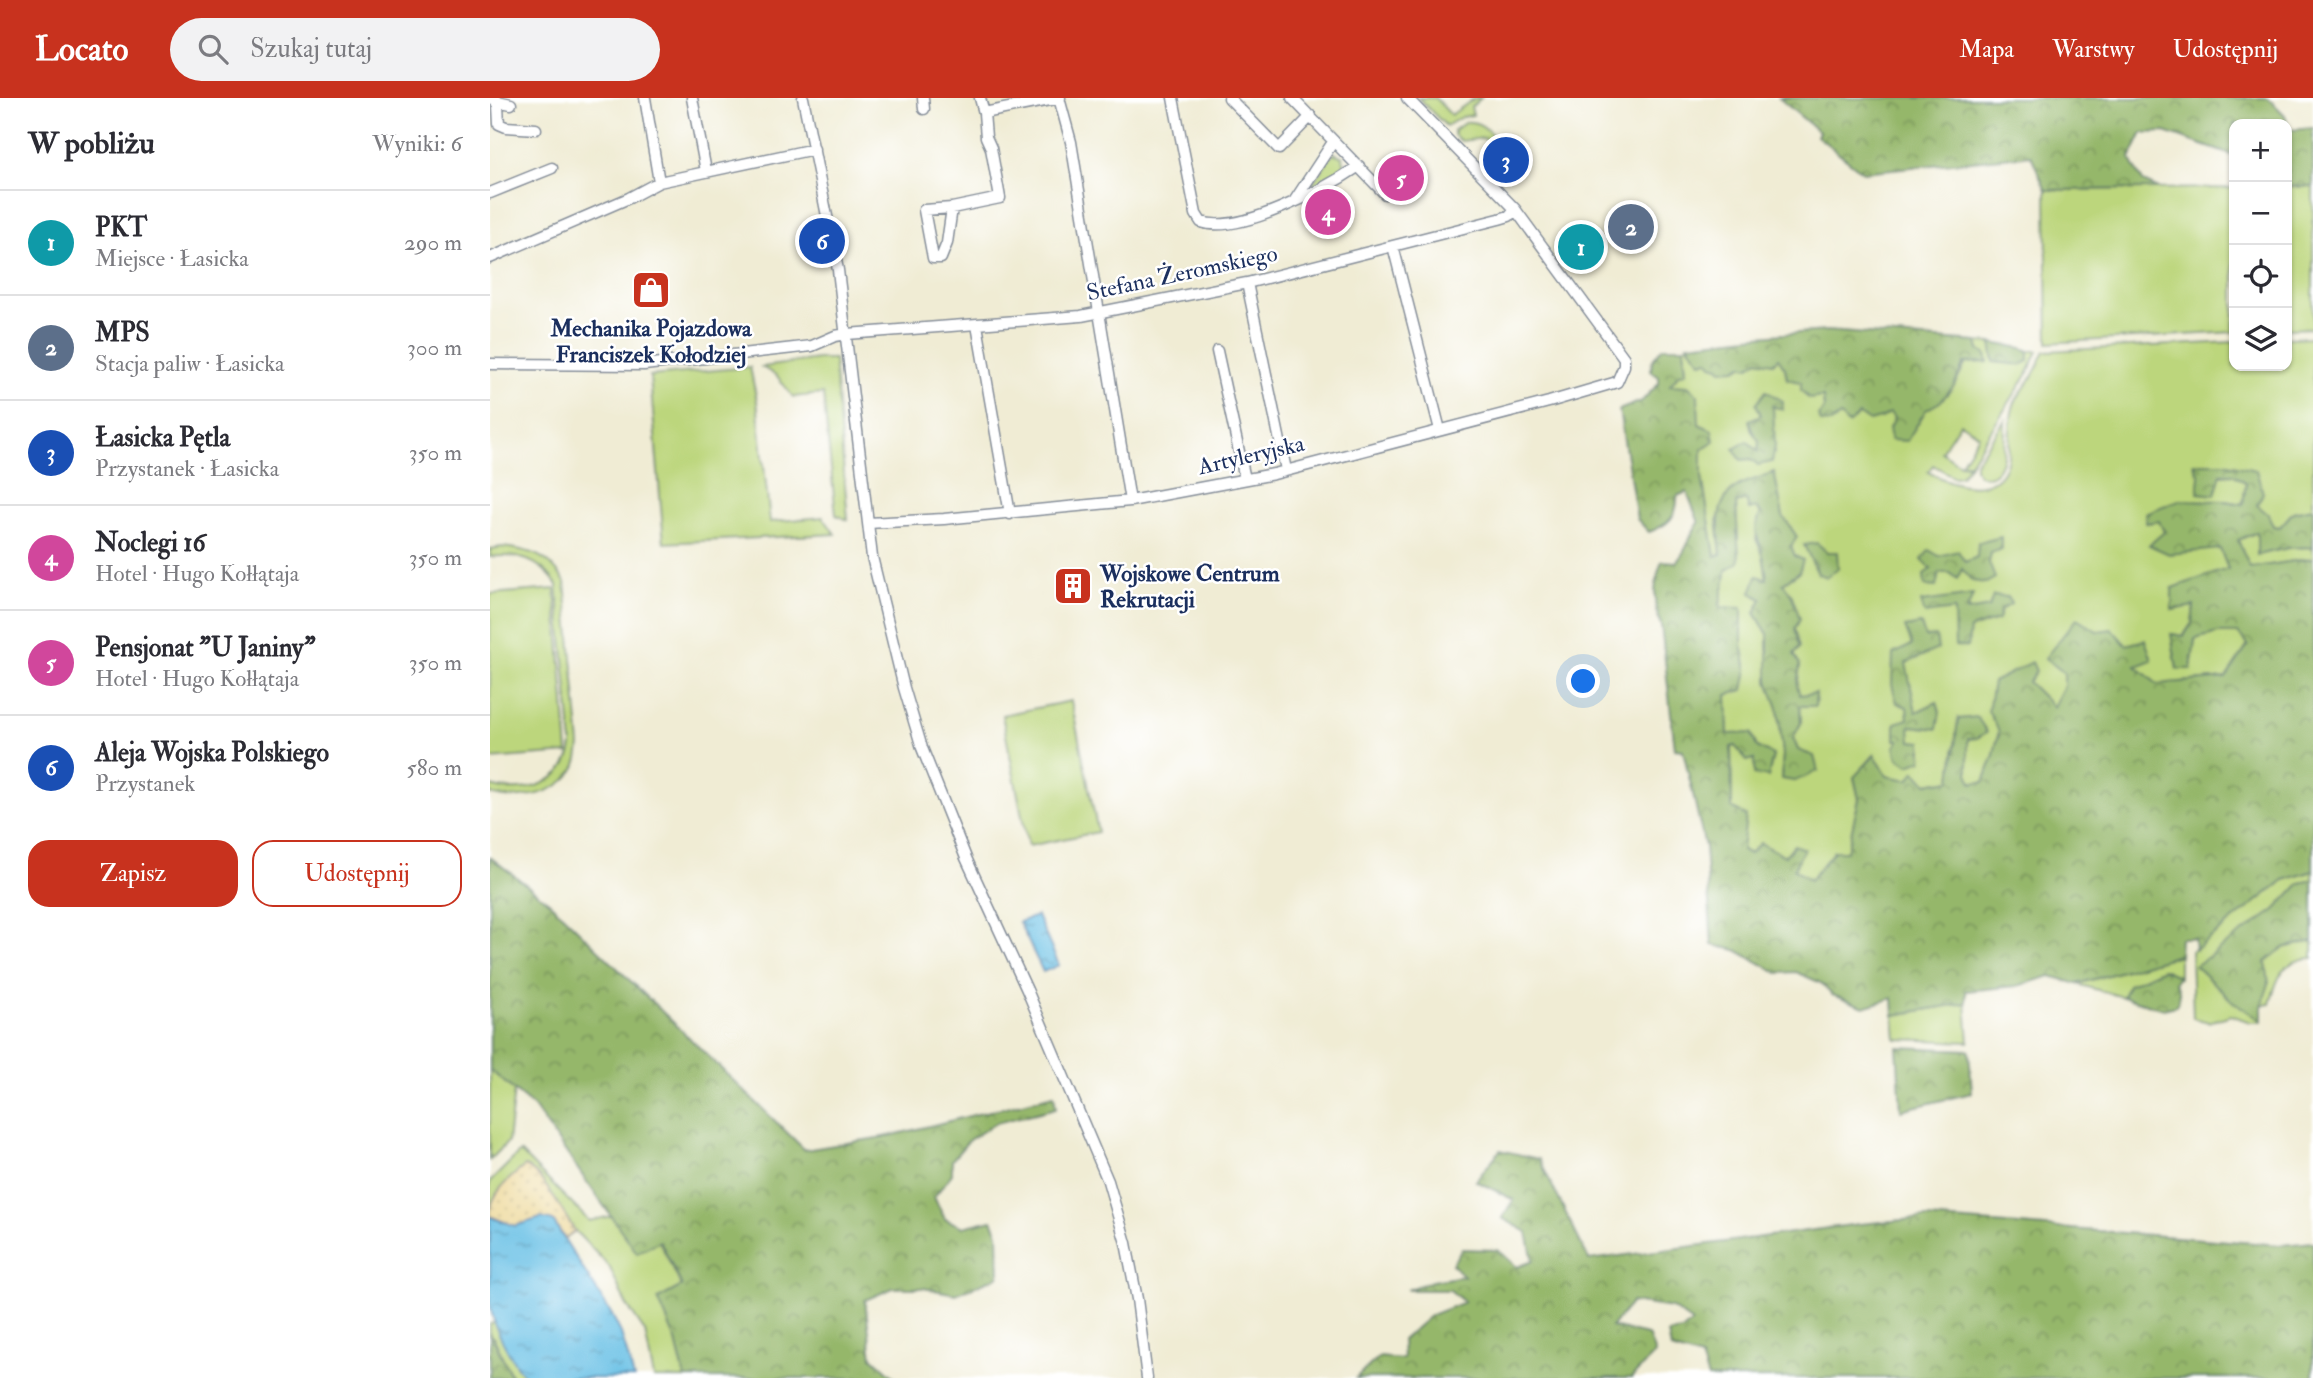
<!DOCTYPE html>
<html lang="pl">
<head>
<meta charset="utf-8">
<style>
	:root { --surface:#fff; --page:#f2f2f3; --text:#2b2b33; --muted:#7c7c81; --line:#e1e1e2; --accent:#c8321e }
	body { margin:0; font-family:"IM FELL Double Pica",serif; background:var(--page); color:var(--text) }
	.controls { position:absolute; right:21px; top:21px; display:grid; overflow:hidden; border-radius:14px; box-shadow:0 2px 5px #0004 }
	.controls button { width:63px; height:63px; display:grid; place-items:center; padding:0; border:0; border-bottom:2px solid var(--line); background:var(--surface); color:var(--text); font:35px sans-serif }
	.you { position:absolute; left:1094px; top:584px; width:24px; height:24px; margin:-18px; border:5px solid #fff; border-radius:50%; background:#1a73e8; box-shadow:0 0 0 10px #1a73e833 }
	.badge { display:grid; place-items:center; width:46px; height:46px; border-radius:50%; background:var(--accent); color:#fff; font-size:23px; font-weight:700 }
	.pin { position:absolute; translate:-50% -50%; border:4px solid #fff; box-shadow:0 2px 7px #0006 }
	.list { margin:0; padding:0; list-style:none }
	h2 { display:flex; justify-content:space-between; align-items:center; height:91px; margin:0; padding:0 28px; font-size:30px }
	h2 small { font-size:23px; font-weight:400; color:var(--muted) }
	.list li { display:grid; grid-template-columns:46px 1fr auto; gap:21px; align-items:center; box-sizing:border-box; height:105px; padding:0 28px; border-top:2px solid var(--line) }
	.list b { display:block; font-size:26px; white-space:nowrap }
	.list p { margin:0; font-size:23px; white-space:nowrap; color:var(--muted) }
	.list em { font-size:23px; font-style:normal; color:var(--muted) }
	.actions { display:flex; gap:14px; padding:21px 28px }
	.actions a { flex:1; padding:16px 0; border:2px solid var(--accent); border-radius:21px; text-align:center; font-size:24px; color:var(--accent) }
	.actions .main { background:var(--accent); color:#fff }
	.icon { flex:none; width:38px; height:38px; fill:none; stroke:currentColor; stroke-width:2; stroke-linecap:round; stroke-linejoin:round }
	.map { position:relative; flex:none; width:1823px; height:1280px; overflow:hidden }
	header { display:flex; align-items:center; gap:42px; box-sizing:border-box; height:98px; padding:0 35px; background:var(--accent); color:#fff }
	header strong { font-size:33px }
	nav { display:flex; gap:38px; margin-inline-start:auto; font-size:24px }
	.search { width:490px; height:63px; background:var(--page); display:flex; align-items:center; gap:18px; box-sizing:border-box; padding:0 24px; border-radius:38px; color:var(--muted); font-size:26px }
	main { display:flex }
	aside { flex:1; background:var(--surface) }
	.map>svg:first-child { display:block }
	.green { fill:#bcd67b; stroke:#6c826c; stroke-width:2 }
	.forest { fill:url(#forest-crowns); stroke:#587364; stroke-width:2 }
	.sand { fill:url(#sand-dots); stroke:#84847e; stroke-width:2 }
	.water { fill:url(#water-ripples); stroke:#4278a2; stroke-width:2 }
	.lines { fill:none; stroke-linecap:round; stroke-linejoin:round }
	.minor-casing { stroke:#868e99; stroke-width:13 }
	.minor { stroke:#fff; stroke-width:10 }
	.labels { text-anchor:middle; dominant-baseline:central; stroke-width:5; stroke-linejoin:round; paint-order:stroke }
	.street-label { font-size:23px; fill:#1b2f5e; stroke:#fff }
	.poi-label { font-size:23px; font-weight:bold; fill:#1b2f5e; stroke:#fff }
</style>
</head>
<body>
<header>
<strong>Locato</strong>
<div class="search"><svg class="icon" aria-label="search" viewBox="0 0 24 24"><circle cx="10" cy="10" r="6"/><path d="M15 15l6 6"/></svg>Szukaj tutaj</div>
<nav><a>Mapa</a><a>Warstwy</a><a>Udostępnij</a></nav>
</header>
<main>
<aside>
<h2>W pobliżu<small>Wyniki: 6</small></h2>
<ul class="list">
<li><span class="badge" style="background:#0f9aa8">1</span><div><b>PKT</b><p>Miejsce · Łasicka</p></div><em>290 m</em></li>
<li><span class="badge" style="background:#5c6f8a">2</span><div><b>MPS</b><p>Stacja paliw · Łasicka</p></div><em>300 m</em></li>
<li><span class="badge" style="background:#1a4fb4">3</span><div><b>Łasicka Pętla</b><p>Przystanek · Łasicka</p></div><em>350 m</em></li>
<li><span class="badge" style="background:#d1479c">4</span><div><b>Noclegi 16</b><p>Hotel · Hugo Kołłątaja</p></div><em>350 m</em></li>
<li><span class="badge" style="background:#d1479c">5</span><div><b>Pensjonat &quot;U Janiny&quot;</b><p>Hotel · Hugo Kołłątaja</p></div><em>350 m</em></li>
<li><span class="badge" style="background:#1a4fb4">6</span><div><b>Aleja Wojska Polskiego</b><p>Przystanek</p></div><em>580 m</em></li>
</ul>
<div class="actions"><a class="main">Zapisz</a><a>Udostępnij</a></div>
</aside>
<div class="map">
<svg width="1823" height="1280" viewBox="0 0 1823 1280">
	<defs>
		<pattern id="forest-crowns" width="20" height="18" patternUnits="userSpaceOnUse" patternTransform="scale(1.75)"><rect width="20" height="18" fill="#95b76b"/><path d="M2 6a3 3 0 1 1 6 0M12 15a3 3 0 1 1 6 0" fill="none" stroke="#79955b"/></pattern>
		<pattern id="sand-dots" width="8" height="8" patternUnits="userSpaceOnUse" patternTransform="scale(1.75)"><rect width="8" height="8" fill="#eeda9e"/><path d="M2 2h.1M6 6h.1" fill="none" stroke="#ccbb8a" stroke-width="1.8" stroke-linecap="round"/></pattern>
		<pattern id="water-ripples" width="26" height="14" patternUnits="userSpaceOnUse" patternTransform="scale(1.75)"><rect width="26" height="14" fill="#68c0e5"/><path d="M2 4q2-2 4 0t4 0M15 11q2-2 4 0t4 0" fill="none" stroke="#559cbd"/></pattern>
	</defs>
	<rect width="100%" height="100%" fill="#fff"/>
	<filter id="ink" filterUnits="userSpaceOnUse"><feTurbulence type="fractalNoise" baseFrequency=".0143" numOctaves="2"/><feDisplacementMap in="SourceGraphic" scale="14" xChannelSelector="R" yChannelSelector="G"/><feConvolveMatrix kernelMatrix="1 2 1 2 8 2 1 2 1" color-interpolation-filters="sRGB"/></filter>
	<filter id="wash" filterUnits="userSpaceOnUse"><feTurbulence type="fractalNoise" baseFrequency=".00686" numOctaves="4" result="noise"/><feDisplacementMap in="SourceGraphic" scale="28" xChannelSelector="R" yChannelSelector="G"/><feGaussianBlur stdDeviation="1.57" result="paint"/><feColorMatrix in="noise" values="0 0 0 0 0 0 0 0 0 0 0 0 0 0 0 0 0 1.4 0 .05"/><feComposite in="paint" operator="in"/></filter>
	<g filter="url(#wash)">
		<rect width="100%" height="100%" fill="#f0ecd4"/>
		<path class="green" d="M928,0H945L961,17L985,0H991L981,9L983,17L972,19L956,28Z
			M976,24C995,22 1005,41 1015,54L1012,57L994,40L971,43L964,37V32Z
			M844,55L853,59L855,69L842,79L817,92Z
			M1823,88V230L1797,231V89Z
			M1744,90V234L1558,245L1556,92Z
			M1823,239V410L1803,414L1790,429L1783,428L1767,407L1766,373L1705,366L1710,379L1743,376L1756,385L1753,406L1735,403L1655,415L1656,425L1669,423L1675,434L1709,452L1730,450L1738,471L1682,490L1704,507L1702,525L1693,538L1682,536L1687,571H1701L1705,541L1728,535H1748L1759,547L1736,580L1667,586L1646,568L1574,575V588L1563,609L1538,584L1498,613L1509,632L1504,657L1494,684L1482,685L1478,675V640L1468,621L1461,682L1437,686L1397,678L1384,657L1364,680L1369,701L1357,754L1344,753L1320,783L1304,771L1313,752C1294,759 1271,761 1252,752V740L1242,711L1241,649L1245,648L1264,661L1265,677L1278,678L1283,658L1238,637L1237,596L1257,572L1252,547V510H1230C1230,496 1236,486 1236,472L1249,464L1246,405L1257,402L1271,415L1266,441L1273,456L1277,482L1272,501L1265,515L1278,536V583L1288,610L1293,657L1291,681L1305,683L1308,652L1303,640L1311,625L1310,608H1325L1326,596L1309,597L1307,589L1310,567L1304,556L1305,531L1302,498L1293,485L1309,474L1312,462L1305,458L1301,448L1307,439L1293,418L1284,374L1251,387L1227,422L1231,456L1225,458L1212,379L1209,326L1179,287L1189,276L1196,275L1194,249L1198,248L1211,263L1218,262L1245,271L1268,262L1283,265L1288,259L1295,270L1297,281L1311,284L1333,298L1334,311L1350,318L1400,314L1404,320C1433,313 1448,310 1466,283C1476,268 1472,266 1489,252L1487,244L1501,245L1505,264L1531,266L1539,263V253H1548L1537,277L1480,365H1471L1489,337L1470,325L1451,354L1470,366L1479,367L1471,378L1464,379L1443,367L1438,374C1462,387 1506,401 1517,364C1521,347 1518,328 1523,310C1525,300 1534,291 1540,282C1546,273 1550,263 1555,253L1744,244V268H1797V240Z
			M328,261H344L358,422L346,417L333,296L303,299L287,278L272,269Z
			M260,269L267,303L280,424L333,419L345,436L174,445L160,278Z
			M1515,322C1514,339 1519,385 1489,377L1485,371V365Z
			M1768,434L1767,457L1798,450L1823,449V460L1760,470L1747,442Z
			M12,449C42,452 59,458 75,484L90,647C89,657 88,666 82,674C66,697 26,704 0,696V688C34,698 77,686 82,647L67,487C51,462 28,455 0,459V451Z
			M65,491L78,655L0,661V496Z
			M581,603L608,734L538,748L512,617Z
			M1823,773V860C1793,861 1787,879 1780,906L1772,907V924H1760L1741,917L1719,924L1703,920L1701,853L1794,782Z
			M1689,857V880L1672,871L1638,887L1633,899L1587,886Z
			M1476,905L1479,944L1406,941L1404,917Z
			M0,972L24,992L18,1044L0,1062Z
			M30,1054L99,1123L121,1118L169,1143L192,1189L186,1243L195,1280H164L155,1234L136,1206L119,1168L85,1133L55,1088L0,1109V1084Z
			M5,1225L27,1269L36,1280H22L4,1240L0,1238V1226Z"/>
		<path class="forest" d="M1289,0H1778L1795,17L1800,32L1823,30V88L1799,89L1797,87V26H1744V58L1675,34L1652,35L1640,60L1653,84L1669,91L1556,92L1541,57L1373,74L1327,38L1329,34Z
			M1337,233L1487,244L1489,252L1496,257L1498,264L1474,265L1464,288L1450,304L1436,312L1417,343L1401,342L1399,330L1404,320L1400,315L1391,320L1379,323L1369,317L1358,326L1350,318L1341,325L1331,324L1328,318L1334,311L1333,299L1319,301L1311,292V284L1297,281L1295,270L1288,260L1283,265L1268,262L1258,269L1252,267L1245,271L1232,272L1229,269L1222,267L1218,262L1211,264L1198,246L1267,238Z
			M1501,245L1532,250L1539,253V263L1531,267L1504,264Z
			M1173,249H1194L1196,275L1189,276L1180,287L1198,288L1208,297L1209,326L1222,332L1224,343L1212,351V379L1225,458L1231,456C1228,428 1223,401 1252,386C1263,381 1274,379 1284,374L1293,418L1307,439L1301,448L1305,458L1313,462L1309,474L1293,485L1302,498L1310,521L1305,531L1310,549L1304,556L1310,567L1307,588L1310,597L1326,595L1325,608H1310L1311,625L1303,640L1308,652L1324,658L1328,673L1305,683L1291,681L1293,657L1288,610L1278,583V536L1265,515L1272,501L1261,495L1267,478L1277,481C1276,473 1275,465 1273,458C1269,440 1261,434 1271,415L1267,410L1259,412L1256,402L1246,405L1249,464L1236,472C1236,487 1230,495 1230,509L1252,510V547L1257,572L1253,592L1237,597L1238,636L1261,635L1267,649L1283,657L1278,679L1264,676V661L1257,663L1245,648L1241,649L1242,710L1256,718L1252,752L1259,756L1270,745L1295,758L1304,747L1314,751L1304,771L1320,782L1344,753H1357L1369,701L1364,679L1385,657L1397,678L1419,682L1425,673L1437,686L1461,682L1468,621L1487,619L1497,634L1487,640L1478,641V675L1482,685L1494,684L1504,657L1509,633L1498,613L1503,584L1542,564L1546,573L1538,584L1563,609L1574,588V575L1555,560L1587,520L1607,533L1622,531L1636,547L1655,542L1662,562L1646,568L1667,586L1736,580L1758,547L1748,535H1728L1705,541L1701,571H1687L1681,536L1694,538L1702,525L1704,508L1682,512V490L1738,471L1730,451L1679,456L1659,447L1674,434L1669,423L1656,425L1655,415L1689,402L1735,403L1753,406L1756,385L1743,376H1731L1725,397L1708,395L1710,379L1704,365H1734L1766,372L1773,395L1767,407L1778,416L1783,428L1790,429L1803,414L1823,410V449L1798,450L1767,457V434L1748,442L1760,470L1823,460V773L1794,782L1705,852L1704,840H1690L1689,857L1587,886L1561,878L1527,888L1476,893V905L1404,917L1403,900L1374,909L1342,897L1331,885L1306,874L1288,875L1246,852L1222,847L1215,749L1193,652L1185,651L1171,527C1162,507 1164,484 1172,463L1186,464C1199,452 1198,437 1209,425L1197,394L1187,398C1188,419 1178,427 1159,434L1147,421L1129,312L1152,303L1169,285V279L1161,273L1162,263Z
			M1276,293L1293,303V312L1283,308L1285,348L1282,364L1268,367L1261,361L1251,362L1244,351L1257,343L1268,353L1269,343L1262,333L1259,322L1271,317L1266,306Z
			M1511,439V451L1501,455L1499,465L1505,480L1496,485L1482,483L1472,471L1467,481L1460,475H1449L1446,489L1435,488L1434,476L1441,471L1432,462L1439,452L1449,458L1468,453L1475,464L1487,459L1488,445Z
			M1327,445L1337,454H1347L1348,470L1337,479L1328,476L1314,447Z
			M1483,497L1477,513L1499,509L1503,498L1518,499L1521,506L1511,512L1508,522L1480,531L1478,549L1465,548L1464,512L1435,516L1431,504Z
			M1431,526L1435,539L1446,538L1448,551L1416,565L1426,614L1447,604L1450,614L1447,631L1420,628L1421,643L1432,644V662L1419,667L1408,660L1405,649L1409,642H1405V625L1418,621L1417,609L1407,605L1402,587L1403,556L1422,547L1415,529Z
			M0,759L60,805L315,1052L399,1038L564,997L566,1010L506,1025L479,1042L462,1062V1076L444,1099L455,1121L473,1129L502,1122L508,1135L509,1178L466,1196L433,1190H403L375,1202L382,1259L405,1280H195L186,1243L168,1201L192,1188L170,1143L147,1155L44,1009L0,972Z
			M1823,782V843L1793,850L1776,864L1779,886L1772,906V923L1741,902L1705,868L1785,812L1810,785Z
			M1673,871L1688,878L1685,884C1690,891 1692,901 1685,908L1674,911L1633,899L1638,887Z
			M1407,949L1479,952L1482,995L1411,1012Z
			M1010,1052L1049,1061L1099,1162L1369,1126L1437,1120L1791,1147L1823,1144V1280H1218L1211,1260L1181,1251L1178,1235L1192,1233L1202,1224L1182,1210L1142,1204L1121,1229L1158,1237L1165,1256L1141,1280H866L889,1259L913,1261L912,1242L941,1217L974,1204L960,1192H917L942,1183L974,1178L962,1166L972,1151L1008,1152L1027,1169L1043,1163L1037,1134L1012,1120L1024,1102L986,1083Z
			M0,1238L3,1240L22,1280H0Z"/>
		<path class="sand" d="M35,1068C52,1074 74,1117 85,1133L75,1140L63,1123L51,1120L25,1128L0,1118C0,1096 18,1081 35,1068Z"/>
		<path class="water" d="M547,818L569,867L553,874L529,824Z
			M0,1119L25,1128L51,1120L63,1123L122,1217L131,1235L144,1280H36C20,1260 4,1232 0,1206C0,1178 0,1147 0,1119Z"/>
	</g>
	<g filter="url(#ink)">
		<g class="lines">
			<defs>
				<path id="minor" d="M155,0L169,84
					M202,0L216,73
					M313,0L348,172L382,459L414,590L432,650L476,760L537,892L618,1083L636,1145L647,1201L657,1280
					M433,0L434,11
					M490,0L494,15L570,0
					M569,0L581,44L640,403
					M683,0L706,116L711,124C750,137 835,91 869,68
					M739,0L789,51L821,18
					M802,0L895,96
					M3,2L21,6
					M4,2L8,7L9,26L16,29L46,31
					M0,95L62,70
					M805,102L843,44
					M462,110L457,145L451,160H443L434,112L462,110L510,100L501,50L496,39L494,15
					M903,148L950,332
					M0,160L139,100L169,84L324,51
					M757,185L796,372
					M487,227L520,416
					M727,253L755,381
					M0,266L154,267L322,248L345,238L357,236L591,218L757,185L1009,121L1019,118L1025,111
					M378,425L454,421L640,403L784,376L1059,304L1127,284L1134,268V260L1025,111L917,0"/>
			</defs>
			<use href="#minor" class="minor-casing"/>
			<use href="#minor" class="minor"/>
		</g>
	</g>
	<defs>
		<symbol id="shop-square" viewBox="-11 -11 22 22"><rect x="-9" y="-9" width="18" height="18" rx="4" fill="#c8321e" stroke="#fff"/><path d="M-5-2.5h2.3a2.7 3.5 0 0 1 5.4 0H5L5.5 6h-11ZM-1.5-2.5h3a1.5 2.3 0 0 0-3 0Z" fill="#fff"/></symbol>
		<symbol id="building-square" viewBox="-11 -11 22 22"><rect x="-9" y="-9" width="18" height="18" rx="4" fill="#c8321e" stroke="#fff"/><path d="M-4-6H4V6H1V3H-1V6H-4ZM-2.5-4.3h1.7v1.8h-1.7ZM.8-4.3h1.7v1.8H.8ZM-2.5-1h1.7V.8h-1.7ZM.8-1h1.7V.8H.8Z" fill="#fff"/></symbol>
	</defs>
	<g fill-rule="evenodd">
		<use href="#shop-square" x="139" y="170" width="44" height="44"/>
		<use href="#building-square" x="561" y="466" width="44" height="44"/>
	</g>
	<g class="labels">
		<g class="street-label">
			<text transform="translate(692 175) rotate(-12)">Stefana Żeromskiego</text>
			<text transform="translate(761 357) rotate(-13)">Artyleryjska</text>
		</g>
		<g class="poi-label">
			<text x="161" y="230">Mechanika Pojazdowa<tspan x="161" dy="26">Franciszek Kołodziej</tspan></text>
			<text x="610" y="475" text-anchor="start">Wojskowe Centrum<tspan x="610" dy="26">Rekrutacji</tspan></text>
		</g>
	</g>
</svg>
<div class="controls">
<button>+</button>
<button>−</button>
<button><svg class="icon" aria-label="locate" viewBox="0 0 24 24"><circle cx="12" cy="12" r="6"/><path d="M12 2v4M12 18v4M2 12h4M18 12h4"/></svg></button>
<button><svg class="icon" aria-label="layers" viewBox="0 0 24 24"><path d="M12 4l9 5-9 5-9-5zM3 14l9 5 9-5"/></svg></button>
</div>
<div class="you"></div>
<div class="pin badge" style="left:1091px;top:149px;background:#0f9aa8">1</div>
<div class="pin badge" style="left:1141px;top:129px;background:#5c6f8a">2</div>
<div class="pin badge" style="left:1016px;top:62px;background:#1a4fb4">3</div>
<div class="pin badge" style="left:838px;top:114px;background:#d1479c">4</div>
<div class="pin badge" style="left:911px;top:80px;background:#d1479c">5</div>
<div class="pin badge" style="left:332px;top:143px;background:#1a4fb4">6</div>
</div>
</main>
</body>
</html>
